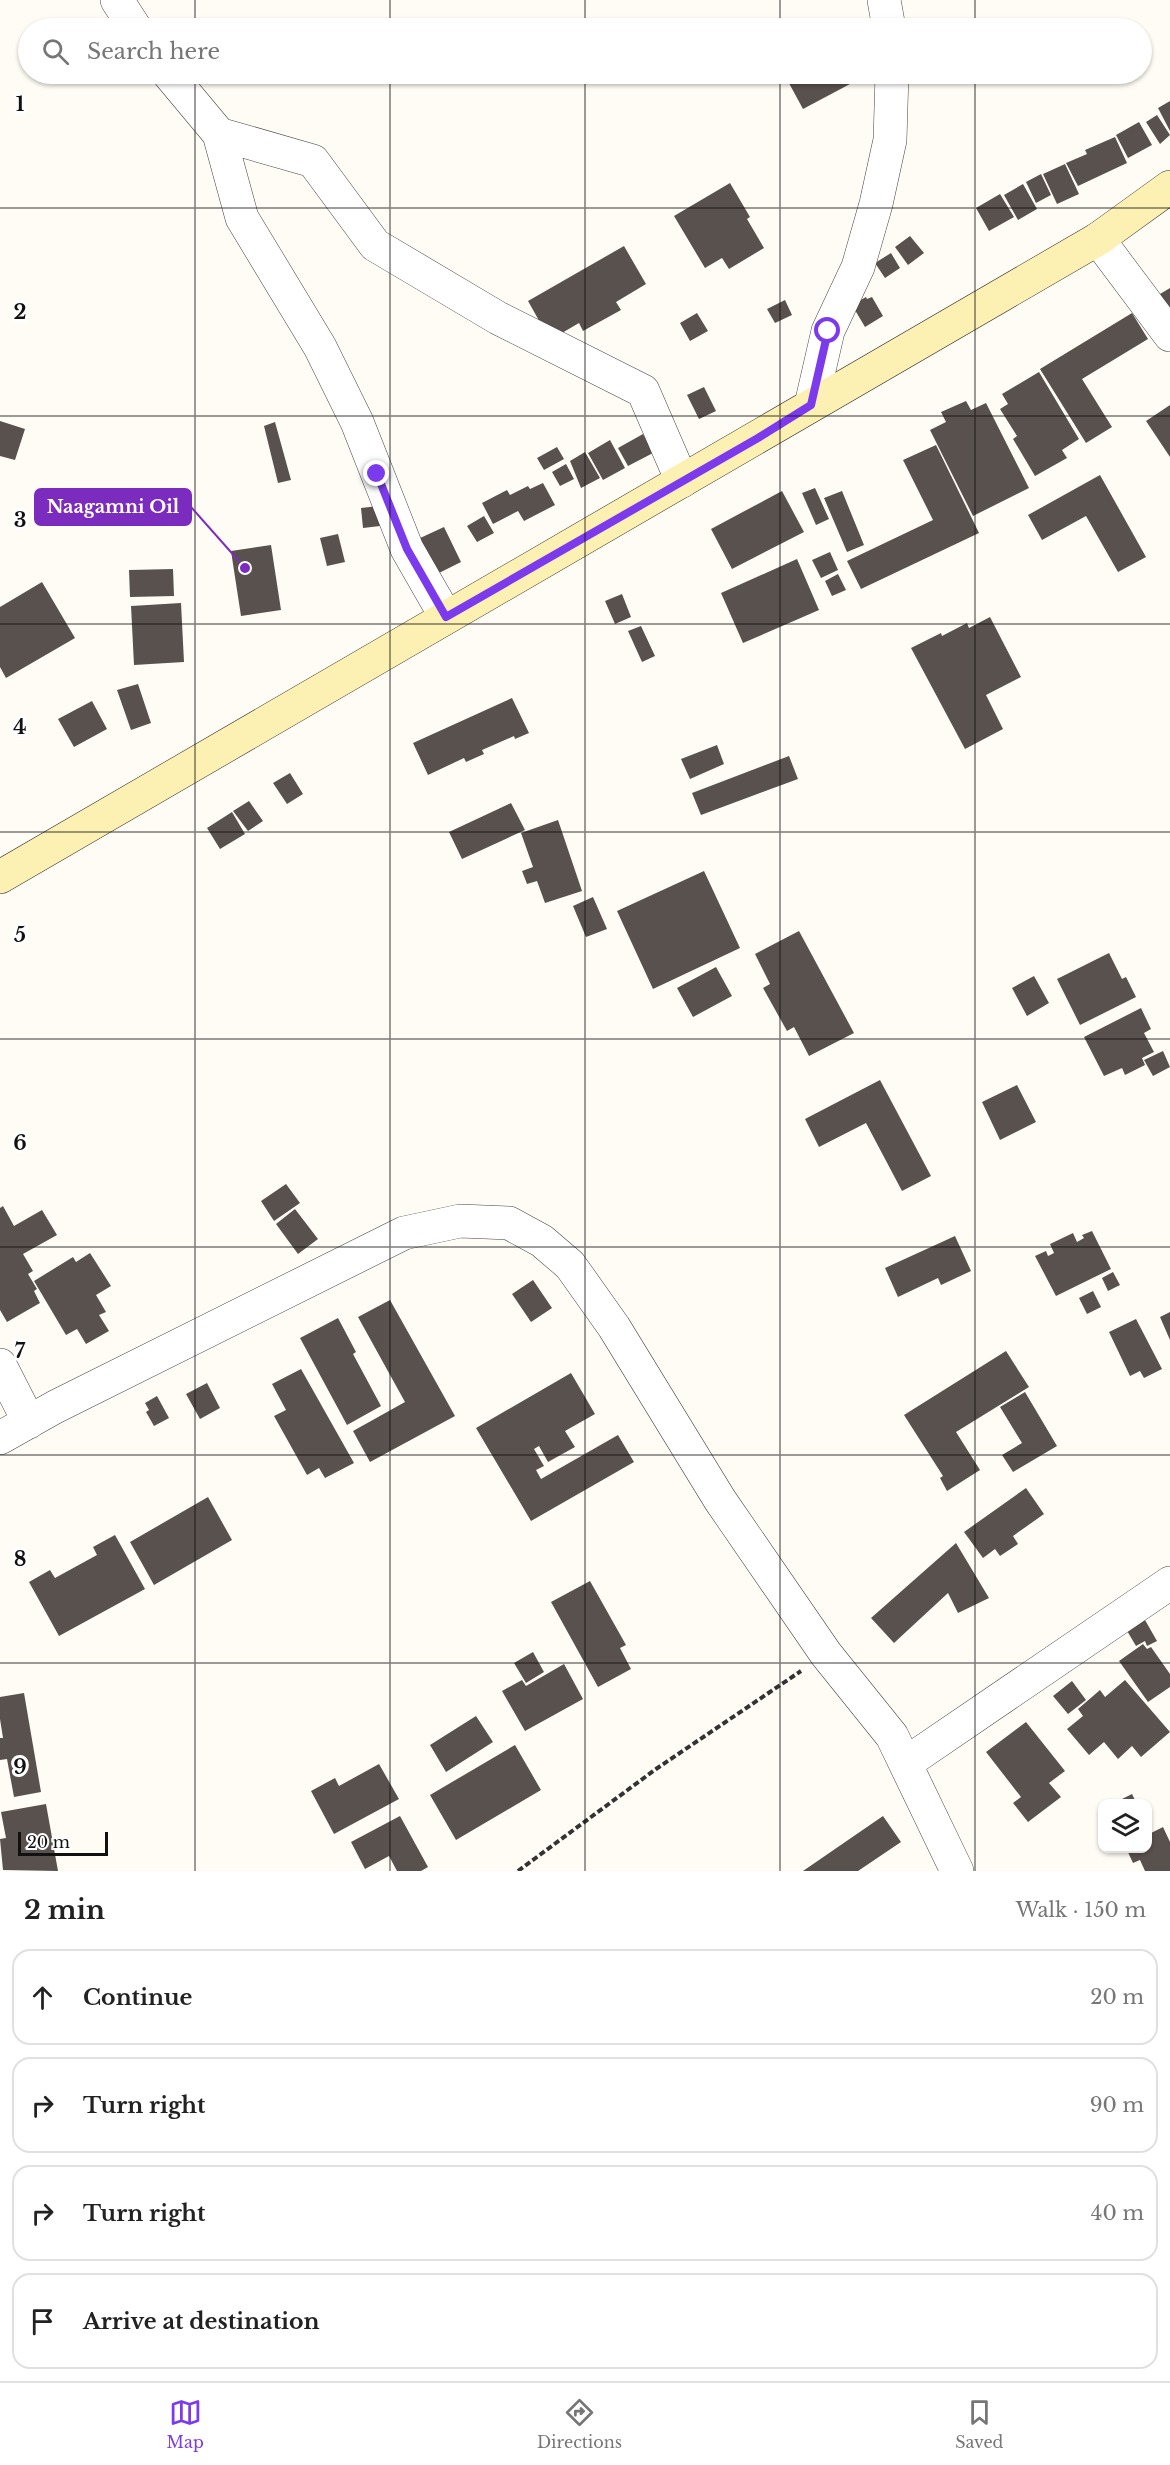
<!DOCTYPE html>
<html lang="en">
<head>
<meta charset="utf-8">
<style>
	:root { --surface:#fff; --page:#f2f2f2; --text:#222; --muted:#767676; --line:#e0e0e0; --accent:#7c3aed }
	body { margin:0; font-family:"Libre Baskerville",serif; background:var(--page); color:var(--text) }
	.controls { position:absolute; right:18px; bottom:18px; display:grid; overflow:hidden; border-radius:12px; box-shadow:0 2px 4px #0004 }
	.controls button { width:54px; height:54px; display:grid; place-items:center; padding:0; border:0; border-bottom:2px solid var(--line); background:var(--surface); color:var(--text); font:30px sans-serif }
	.scale { position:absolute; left:18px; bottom:15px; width:90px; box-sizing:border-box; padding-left:6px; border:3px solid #111; border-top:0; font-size:16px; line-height:21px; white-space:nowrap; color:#111; -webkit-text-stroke:4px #fff; paint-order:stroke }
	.stop { position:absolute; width:18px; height:18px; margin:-14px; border:4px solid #7c3aed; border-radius:50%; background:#fff }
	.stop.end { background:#7c3aed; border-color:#fff; box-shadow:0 2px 6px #0008 }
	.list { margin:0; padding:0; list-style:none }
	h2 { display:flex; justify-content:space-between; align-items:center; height:78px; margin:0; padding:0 24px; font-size:26px }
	h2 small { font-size:20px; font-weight:400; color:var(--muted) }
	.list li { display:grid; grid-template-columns:39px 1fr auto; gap:18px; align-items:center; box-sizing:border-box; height:96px; margin:0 12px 12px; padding:0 12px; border:2px solid var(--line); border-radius:18px }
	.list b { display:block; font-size:22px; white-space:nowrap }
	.list em { font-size:20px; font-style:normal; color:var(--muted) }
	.icon { flex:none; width:33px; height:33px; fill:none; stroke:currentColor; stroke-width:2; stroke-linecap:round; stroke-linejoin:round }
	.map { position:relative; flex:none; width:1170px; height:1871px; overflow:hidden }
	.search { position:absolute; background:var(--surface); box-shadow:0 2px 4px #0004; left:18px; right:18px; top:18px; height:66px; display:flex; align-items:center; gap:15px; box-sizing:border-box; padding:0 21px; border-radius:33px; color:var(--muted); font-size:22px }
	.sheet { height:510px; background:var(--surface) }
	nav { display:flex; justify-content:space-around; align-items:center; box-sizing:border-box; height:84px; border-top:2px solid var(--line); background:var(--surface); font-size:16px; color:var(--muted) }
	nav a { display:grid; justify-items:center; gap:3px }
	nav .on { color:var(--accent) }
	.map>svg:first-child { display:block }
	.building { fill:#59514d }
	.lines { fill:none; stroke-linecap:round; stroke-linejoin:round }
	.street-casing { stroke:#444; stroke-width:34 }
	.secondary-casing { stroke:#333; stroke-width:34 }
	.path { stroke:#333; stroke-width:4; stroke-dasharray:6 3; stroke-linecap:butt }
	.street { stroke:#fff; stroke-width:33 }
	.secondary { stroke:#fcf0b2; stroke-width:33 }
	.route { stroke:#7c3aed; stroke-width:8 }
	.grid { fill:none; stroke:#111; stroke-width:1.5; stroke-opacity:0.55 }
	.grid-label { font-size:20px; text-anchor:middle; font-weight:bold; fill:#111; stroke:#fff; stroke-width:6; stroke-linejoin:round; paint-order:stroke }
	.leader { fill:none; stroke:#7b2cbf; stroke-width:2 }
	.callout-dot { fill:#7b2cbf; stroke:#fff; stroke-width:2 }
	.callout { fill:#7b2cbf; stroke:#7b2cbf; stroke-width:2 }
	.callout-label { font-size:18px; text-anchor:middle; font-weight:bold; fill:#fff }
</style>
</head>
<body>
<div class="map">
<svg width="1170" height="1871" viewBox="0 0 1170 1871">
	<rect width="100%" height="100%" fill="#fffcf5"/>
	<path class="building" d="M784,74H844L850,84L803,109Z
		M1170,101V131L1158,108Z
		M1157,115L1170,135L1160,144L1146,122Z
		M1139,122L1152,145L1128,158L1116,135Z
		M1115,137L1127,163L1078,186L1066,163L1087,154L1085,150Z
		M1065,164L1079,194L1057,204L1043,174Z
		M1041,174L1051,195L1036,203L1026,182Z
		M730,183L750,217L747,219L764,248L729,269L722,258L705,268L674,216Z
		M1023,184L1037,209L1018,220L1004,195Z
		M1000,194L1014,217L989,231L976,208Z
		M910,236L924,253L908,265L895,247Z
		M624,246L646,284L616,302L621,310L583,331L579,323L550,340L528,301Z
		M891,253L900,268L885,278L875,263Z
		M1170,288V312L1160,294Z
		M866,297L867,299L872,297L883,316L865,327L852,305Z
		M785,300L792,315L775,323L767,309Z
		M697,313L708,331L690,341L680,323Z
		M1132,313L1148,339L1082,379L1112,427L1086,443L1040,369Z
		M1039,372L1079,439L1062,450L1067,458L1035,476L1013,439L1017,436L1000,409L1008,404L1002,394Z
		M704,387L716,411L699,419L687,395Z
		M966,401L971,410L986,403L1029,488L973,516L930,430L946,422L941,412Z
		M1170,405V457L1146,421Z
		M0,421L25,429L15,460L0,456Z
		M275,422L291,480L278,483L264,426Z
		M643,434L653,453L628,466L618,448Z
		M610,440L625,468L603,480L588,453Z
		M936,445L979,533L861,589L847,561L933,520L903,460Z
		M557,447L564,459L544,470L537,458Z
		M585,452L600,478L581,488L570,461Z
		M566,464L574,479L560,486L552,472Z
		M1100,475L1146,557L1118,572L1086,516L1042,540L1028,515Z
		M543,483L555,505L524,521L518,511L493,524L482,503L507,490L510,495L528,486L530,489Z
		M815,488L829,519L816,525L802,493Z
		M782,491L804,532L732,569L711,529Z
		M842,491L864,545L847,552L824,498Z
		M378,506L380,526L363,528L361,508Z
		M484,516L494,533L477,542L467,526Z
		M444,527L461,562L435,575L418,539Z
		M338,534L345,562L327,566L320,538Z
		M271,545L281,610L241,616L231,551Z
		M830,552L838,570L821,578L812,560Z
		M797,559L819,610L743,643L721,593Z
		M173,569L174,596L130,597L129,570Z
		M838,574L846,590L832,596L825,581Z
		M42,582L75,638L6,678L0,667V607Z
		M622,594L631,617L615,624L605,601Z
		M181,603L184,662L134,665L131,606Z
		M990,617L1021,677L986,695L1003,729L965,749L911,648L941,633L942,636L967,623L969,628Z
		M641,626L655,656L642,662L628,631Z
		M138,684L151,723L131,730L117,690Z
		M512,698L529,733L515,739L514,736L482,750L484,754L466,762L464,758L428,775L413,743Z
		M92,701L107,729L74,747L58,719Z
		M717,745L724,764L690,779L681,759Z
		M789,756L798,779L701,815L692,793Z
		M290,773L303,794L287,804L273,783Z
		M249,801L263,821L248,831L233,811Z
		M511,803L525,830L462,859L449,832Z
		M232,812L245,834L220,849L207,828Z
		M558,820L582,891L545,903L537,881L527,884L522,871L533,867L521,833Z
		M704,871L740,948L653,989L617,911Z
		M593,897L607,929L586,937L573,906Z
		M799,931L854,1033L809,1056L794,1027L787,1031L763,988L770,984L755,954Z
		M1109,953L1122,979L1126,977L1136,997L1080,1025L1057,979Z
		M716,967L732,996L693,1017L677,988Z
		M1034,976L1049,1003L1027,1016L1012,988Z
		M1141,1008L1151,1029L1144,1033L1154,1052L1142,1058L1145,1065L1125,1075L1122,1068L1104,1076L1084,1037Z
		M1163,1051L1170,1067L1153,1076L1144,1060Z
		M880,1080L931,1176L902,1191L866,1123L819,1147L805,1119Z
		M1017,1085L1036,1122L1000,1140L982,1102Z
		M286,1184L300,1203L274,1221L261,1201Z
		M3,1206L14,1226L42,1210L57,1235L23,1254L33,1271L28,1274L37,1289L34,1291L40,1303L7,1322L0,1310V1208Z
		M295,1209L318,1239L298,1254L276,1224Z
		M1092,1231L1111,1269L1056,1296L1035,1256L1046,1251L1048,1256L1054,1253L1050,1244L1073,1233L1077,1242L1084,1238L1082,1235Z
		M955,1236L971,1271L941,1285L938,1278L898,1297L885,1268Z
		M90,1253L111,1286L96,1295L106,1312L99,1315L109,1331L86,1344L77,1329L66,1335L34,1281L73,1257L76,1262Z
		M1113,1272L1120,1285L1108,1291L1102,1278Z
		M533,1280L552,1308L531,1322L512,1294Z
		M1093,1291L1101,1307L1087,1314L1079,1298Z
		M390,1300L455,1416L370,1462L353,1431L405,1402L358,1317Z
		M1170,1312V1340L1160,1317Z
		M338,1318L356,1352L353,1354L381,1406L347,1425L300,1338Z
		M1136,1319L1162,1369L1144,1378L1140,1371L1130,1376L1109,1332Z
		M1006,1351L1029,1387L956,1432L980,1470L947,1491L940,1478L943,1476L904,1415Z
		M301,1369L354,1463L325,1478L319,1468L307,1475L274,1416L286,1410L272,1384Z
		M571,1373L595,1414L565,1431L575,1447L548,1462L539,1446L534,1449L544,1466L536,1470L541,1479L618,1435L634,1462L531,1521L476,1428Z
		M207,1383L220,1408L200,1419L186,1394Z
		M1025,1392L1057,1446L1013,1472L1002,1455L1022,1443L1000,1407Z
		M157,1396L169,1418L154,1426L146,1412L149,1410L145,1403Z
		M1026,1488L1044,1514L1013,1536L1018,1544L1000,1556L995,1549L983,1558L964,1532Z
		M208,1497L232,1540L154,1585L130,1542Z
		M115,1535L145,1589L59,1636L29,1582L50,1570L55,1578L97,1555L93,1547Z
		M956,1543L989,1598L958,1613L948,1593L894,1643L871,1618Z
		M590,1581L626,1645L620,1648L631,1669L598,1687L551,1602Z
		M1141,1613L1157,1641L1147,1646L1145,1641L1136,1646L1123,1624Z
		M1143,1644L1147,1649L1151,1647L1170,1674V1687L1148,1702L1119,1661Z
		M533,1652L544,1672L526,1683L514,1663Z
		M564,1664L583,1699L525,1731L502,1691L522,1680L526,1686Z
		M1125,1680L1170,1732L1141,1757L1132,1746L1118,1759L1104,1742L1089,1755L1067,1729L1083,1716L1078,1709L1100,1690L1105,1697Z
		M1072,1681L1086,1700L1068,1714L1053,1696Z
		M24,1693L41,1792L14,1797L7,1759L0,1760V1738H3L0,1719V1697Z
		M476,1716L493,1742L446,1772L430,1745Z
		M1026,1722L1065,1771L1049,1783L1061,1797L1028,1822L1013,1803L1021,1797L986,1752Z
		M515,1745L541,1790L456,1840L430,1795Z
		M379,1764L399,1799L334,1834L311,1791L335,1778L339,1786Z
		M1132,1794L1137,1804H1112Z
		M46,1804L58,1871L3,1870L0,1839L6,1838L1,1812Z
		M400,1816L428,1867L421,1871H397L389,1856L365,1869L351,1842Z
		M883,1816L901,1842L858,1871H803Z
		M1148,1826L1151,1833L1163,1827L1170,1842V1871H1145L1140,1860L1133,1863L1126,1848H1148Z"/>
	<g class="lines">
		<defs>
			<path id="street" d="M117,0L135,28
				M884,0L889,28
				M169,74L219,134L242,218L320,347L357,422L407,549L446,617
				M219,134L313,161L375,245L498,318L643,391L682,481
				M1098,239L1170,335
				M811,405L828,331L858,267L876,204L890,140L892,74
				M0,1365L29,1422
				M0,1438L55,1407L404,1233L460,1221L509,1223L542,1241L570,1265L614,1327L720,1500L826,1654L892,1736L957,1871
				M906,1763L1170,1583"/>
			<path id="secondary" d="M0,877L1098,239L1170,187"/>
		</defs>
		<use href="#street" class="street-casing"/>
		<use href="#secondary" class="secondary-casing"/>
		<path class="path" d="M518,1871L656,1769L801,1671"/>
		<use href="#street" class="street"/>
		<use href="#secondary" class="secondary"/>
	</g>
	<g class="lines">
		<path class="route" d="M377,474L407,549L446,617L758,438L811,405L828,331"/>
	</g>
	<path class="grid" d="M195,0V28M390,0V28M585,0V28M780,0V28M975,0V28M195,74V1871M390,74V1871M585,74V1871M780,74V1871M975,74V1871M0,208H1170M0,416H1170M0,624H1170M0,832H1170M0,1039H1170M0,1247H1170M0,1455H1170M0,1663H1170"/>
	<g class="grid-label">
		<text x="20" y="111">1</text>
		<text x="20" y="319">2</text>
		<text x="20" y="527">3</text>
		<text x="20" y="734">4</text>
		<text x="20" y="942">5</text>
		<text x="20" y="1150">6</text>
		<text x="20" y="1358">7</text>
		<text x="20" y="1566">8</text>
		<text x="20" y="1774">9</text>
	</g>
	<path class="leader" d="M245 568L191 507"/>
	<circle class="callout-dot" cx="245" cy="568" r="6"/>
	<rect class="callout" x="35" y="489" width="156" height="36" rx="6"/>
	<g class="callout-label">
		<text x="113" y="513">Naagamni Oil</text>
	</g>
</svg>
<div class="controls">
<button><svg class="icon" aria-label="layers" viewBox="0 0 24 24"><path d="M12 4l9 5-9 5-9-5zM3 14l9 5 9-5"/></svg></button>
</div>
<div class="scale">20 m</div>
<div class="stop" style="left:828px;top:331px"></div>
<div class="stop end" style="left:377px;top:474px"></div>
<div class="search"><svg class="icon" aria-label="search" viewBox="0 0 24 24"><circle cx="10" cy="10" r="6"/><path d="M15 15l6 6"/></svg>Search here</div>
</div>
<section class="sheet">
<h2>2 min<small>Walk · 150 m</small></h2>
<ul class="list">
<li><svg class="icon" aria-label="ahead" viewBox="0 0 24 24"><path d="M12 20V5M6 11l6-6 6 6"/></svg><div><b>Continue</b></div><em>20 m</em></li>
<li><svg class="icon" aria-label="right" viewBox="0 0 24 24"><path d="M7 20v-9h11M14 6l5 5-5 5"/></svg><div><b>Turn right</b></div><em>90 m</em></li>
<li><svg class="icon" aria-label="right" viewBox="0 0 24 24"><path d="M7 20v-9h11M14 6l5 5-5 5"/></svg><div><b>Turn right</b></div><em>40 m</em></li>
<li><svg class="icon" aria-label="arrive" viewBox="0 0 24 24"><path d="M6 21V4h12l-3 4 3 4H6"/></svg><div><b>Arrive at destination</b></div></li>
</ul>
</section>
<nav>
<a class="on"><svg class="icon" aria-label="map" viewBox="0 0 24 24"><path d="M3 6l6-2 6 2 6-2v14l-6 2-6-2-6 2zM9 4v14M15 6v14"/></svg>Map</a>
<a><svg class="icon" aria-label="directions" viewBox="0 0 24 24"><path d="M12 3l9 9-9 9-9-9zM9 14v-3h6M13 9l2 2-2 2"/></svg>Directions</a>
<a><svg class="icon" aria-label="saved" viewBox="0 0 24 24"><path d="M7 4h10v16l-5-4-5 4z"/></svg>Saved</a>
</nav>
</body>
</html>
